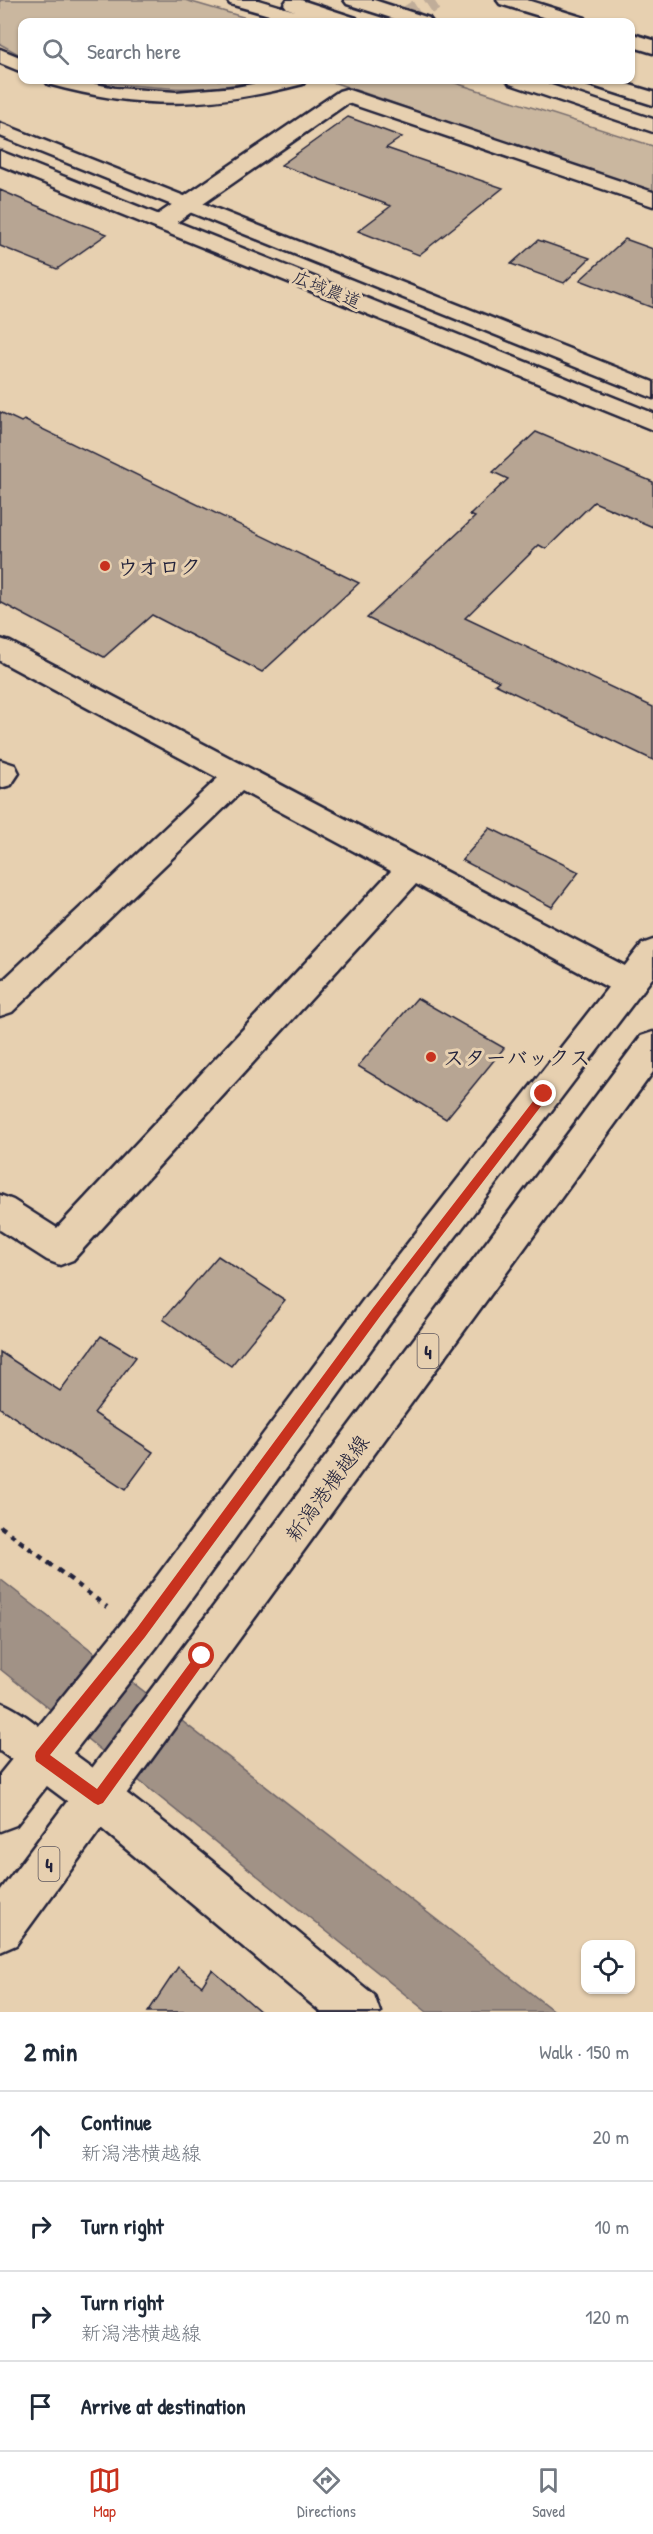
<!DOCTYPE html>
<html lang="en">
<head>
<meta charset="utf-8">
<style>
	:root { --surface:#fff; --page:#f2f2f3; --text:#1f2937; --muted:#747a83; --line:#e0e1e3; --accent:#c8321e }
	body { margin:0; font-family:"Patrick Hand","Klee One",sans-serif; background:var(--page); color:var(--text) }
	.controls { position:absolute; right:18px; bottom:18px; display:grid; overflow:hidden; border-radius:12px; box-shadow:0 2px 4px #0004 }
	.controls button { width:54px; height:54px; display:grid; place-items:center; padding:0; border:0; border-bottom:2px solid var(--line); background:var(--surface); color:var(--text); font:30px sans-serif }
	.stop { position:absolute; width:18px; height:18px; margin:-14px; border:4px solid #c8321e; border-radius:50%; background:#fff }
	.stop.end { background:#c8321e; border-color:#fff; box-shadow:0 2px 6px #0008 }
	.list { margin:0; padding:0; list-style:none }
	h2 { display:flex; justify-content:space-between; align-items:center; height:78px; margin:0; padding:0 24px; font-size:26px }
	h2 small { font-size:20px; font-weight:400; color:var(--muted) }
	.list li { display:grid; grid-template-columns:39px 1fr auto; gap:18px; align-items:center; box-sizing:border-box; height:90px; padding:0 24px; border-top:2px solid var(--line) }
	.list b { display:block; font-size:22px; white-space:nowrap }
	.list p { margin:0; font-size:20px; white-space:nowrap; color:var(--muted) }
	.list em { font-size:20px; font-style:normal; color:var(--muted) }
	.icon { flex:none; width:33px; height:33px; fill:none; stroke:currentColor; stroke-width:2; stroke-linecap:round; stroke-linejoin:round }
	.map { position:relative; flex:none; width:653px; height:2012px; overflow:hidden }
	.search { position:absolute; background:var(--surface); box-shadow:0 2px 4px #0004; left:18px; right:18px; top:18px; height:66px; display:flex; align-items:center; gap:15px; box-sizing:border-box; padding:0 21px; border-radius:12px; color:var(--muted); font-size:22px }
	.sheet { height:438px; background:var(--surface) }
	nav { display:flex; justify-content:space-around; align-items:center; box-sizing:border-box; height:84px; border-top:2px solid var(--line); background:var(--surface); font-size:16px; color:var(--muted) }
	nav a { display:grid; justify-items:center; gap:3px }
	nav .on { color:var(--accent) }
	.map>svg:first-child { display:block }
	.green { fill:#cab79f; stroke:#766c6d; stroke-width:1.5 }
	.water { fill:#a19286; stroke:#6e6568; stroke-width:1.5 }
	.building { fill:#b7a593; stroke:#22223b; stroke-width:1.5 }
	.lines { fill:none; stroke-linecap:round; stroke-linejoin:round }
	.highway-tunnel { stroke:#c0ad99; stroke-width:22; stroke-dasharray:22 10; stroke-linecap:butt }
	.street-casing { stroke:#22223b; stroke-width:5 }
	.secondary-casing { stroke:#22223b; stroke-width:5 }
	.primary-casing { stroke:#22223b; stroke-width:5 }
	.highway-casing { stroke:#22223b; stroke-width:5 }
	.path { stroke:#22223b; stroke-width:4.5; stroke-dasharray:6 6; stroke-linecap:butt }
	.street { fill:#e7d0b0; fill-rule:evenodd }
	.secondary { fill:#e7d0b0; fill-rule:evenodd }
	.primary { fill:#e7d0b0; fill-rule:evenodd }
	.highway { fill:#e7d0b0; fill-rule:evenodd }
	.route { fill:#c8321e }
	.poi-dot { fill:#c8321e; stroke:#e7d0b0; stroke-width:2 }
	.labels { text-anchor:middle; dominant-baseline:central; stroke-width:6; stroke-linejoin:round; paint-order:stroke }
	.far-street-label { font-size:18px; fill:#22223b; stroke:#e7d0b0 }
	.shield { fill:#e7d0b0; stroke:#5d565e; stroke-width:1.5 }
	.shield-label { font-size:20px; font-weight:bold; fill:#22223b }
	.poi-label { font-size:21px; font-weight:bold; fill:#22223b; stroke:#e7d0b0; text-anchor:start }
	.street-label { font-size:21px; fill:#22223b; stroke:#e7d0b0 }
</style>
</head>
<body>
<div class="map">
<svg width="653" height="2012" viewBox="0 0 653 2012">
	<rect width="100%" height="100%" fill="#e7d0b0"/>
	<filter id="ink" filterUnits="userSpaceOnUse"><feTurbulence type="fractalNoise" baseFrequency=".0167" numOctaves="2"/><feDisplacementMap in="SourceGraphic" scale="12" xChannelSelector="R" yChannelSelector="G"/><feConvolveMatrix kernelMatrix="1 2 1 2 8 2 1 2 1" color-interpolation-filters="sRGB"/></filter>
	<g filter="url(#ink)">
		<path class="green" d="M0,0H185L260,22H22V56L0,44Z
			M96,80H255C206,94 157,87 107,83Z
			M327,80H446L653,146V193Z"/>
		<path class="water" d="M0,1579L555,2012H427L0,1669Z"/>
		<path class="building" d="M348,117L402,137L386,148L503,188L419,255L358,231L391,206L281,165Z
			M0,190L70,220L107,234L57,269L0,246Z
			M625,239L653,249V308L580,280Z
			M538,240L590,258L564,283L511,264Z
			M0,412L21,422L24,420L359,583L262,672L152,615L104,657L0,602Z
			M536,432L653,482V527L594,502L546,549L539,545L465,618L653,707V760L495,684L499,681L367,618L475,517L470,515L508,479L493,472Z
			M490,828L579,872L552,907L462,860Z
			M417,998L504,1048L446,1119L358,1066Z
			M218,1256L285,1300L231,1366L163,1319Z
			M101,1336L136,1357L94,1413L153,1452L125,1490L0,1408V1352L60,1391Z
			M178,1967L202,1986L212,1970L261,2012H148Z"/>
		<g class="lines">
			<path class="highway-tunnel" d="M400,22L434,0"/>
			<defs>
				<path id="street" d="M497,0H527L585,18L588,22H559L500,4Z
					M630,33L653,40V53L630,46Z
					M346,89L653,192V206L348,103L170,227L162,229L154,227L151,222L154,217L339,91Z
					M0,639L10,642L642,975L646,984L642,993L630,997L618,993L416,884L73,1260L60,1265L47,1260L0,1230V1195L13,1200L57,1228L391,871L242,791L12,1012L0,1016V983L218,778L0,661Z
					M0,760L15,765L19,773L11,785L0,788Z
					M0,1702C28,1713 50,1737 74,1754C178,1829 275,1915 374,1995L380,2012H321L83,1813L0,1751Z"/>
				<path id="secondary" d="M0,123L653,382V398L0,136Z
					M0,151L653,413V430L0,165Z"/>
				<path id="primary" d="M653,940V977L390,1323L156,1648L16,1825L0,1831V1774L126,1618L364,1299L642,944Z
					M653,1032V1072L16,1945L0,1952V1891L641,1036Z"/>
				<path id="highway" d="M227,0H258L295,11L287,8L284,4L287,0H301L356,18L359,22H331L321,19L322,22H294L230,4Z
					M344,0H374L429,18L432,22H404L347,4Z
					M0,49L22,58V72L0,63Z
					M45,80H77L115,88L176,92L236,87L274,80H306L303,84C209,108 142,110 48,84Z
					M507,80H536L653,119V132L510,84Z
					M584,80H613L653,92V105L587,84Z"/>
			</defs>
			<use href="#street" class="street-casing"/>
			<use href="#secondary" class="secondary-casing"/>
			<use href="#primary" class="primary-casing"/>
			<use href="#highway" class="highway-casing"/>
			<path class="path" d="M0,1526L107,1607"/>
			<use href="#street" class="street"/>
			<use href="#secondary" class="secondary"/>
			<use href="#primary" class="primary"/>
			<use href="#highway" class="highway"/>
		</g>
	</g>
	<path class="route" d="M544,1090L548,1091V1097L381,1315L145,1637L50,1755L97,1789L198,1652L202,1650L206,1652L208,1656L206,1660L103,1803L98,1805L94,1803L36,1761L35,1756L36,1752L137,1628L373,1308L541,1091Z"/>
	<g class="poi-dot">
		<circle cx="105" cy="566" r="6"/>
		<circle cx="431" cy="1057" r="6"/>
	</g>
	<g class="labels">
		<g class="far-street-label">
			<text transform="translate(327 289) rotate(22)">広域農道</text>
		</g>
		<g class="shield">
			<rect x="417.5" y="1334" width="21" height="34" rx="4.5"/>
			<rect x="38.5" y="1847" width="21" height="34" rx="4.5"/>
		</g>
		<g class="shield-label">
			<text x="428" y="1351">4</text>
			<text x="49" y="1864">4</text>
		</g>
		<g class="poi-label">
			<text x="117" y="566">ウオロク</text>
			<text x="443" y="1057">スターバックス</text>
		</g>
		<g class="street-label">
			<text transform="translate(327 1488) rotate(-54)">新潟港横越線</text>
		</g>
	</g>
</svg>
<div class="controls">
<button><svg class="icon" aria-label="locate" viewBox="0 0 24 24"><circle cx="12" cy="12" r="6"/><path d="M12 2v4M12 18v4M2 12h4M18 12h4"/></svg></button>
</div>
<div class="stop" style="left:202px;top:1656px"></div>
<div class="stop end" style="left:544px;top:1094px"></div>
<div class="search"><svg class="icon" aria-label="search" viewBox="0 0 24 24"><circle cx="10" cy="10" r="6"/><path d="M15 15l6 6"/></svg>Search here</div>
</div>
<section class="sheet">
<h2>2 min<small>Walk · 150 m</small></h2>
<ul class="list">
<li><svg class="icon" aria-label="ahead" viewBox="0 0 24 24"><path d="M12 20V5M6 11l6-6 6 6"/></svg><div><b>Continue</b><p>新潟港横越線</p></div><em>20 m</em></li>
<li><svg class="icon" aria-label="right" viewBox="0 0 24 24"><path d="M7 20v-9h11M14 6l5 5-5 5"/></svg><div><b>Turn right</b></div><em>10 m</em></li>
<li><svg class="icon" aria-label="right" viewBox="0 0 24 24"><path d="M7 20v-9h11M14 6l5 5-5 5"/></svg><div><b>Turn right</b><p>新潟港横越線</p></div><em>120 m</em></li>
<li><svg class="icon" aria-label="arrive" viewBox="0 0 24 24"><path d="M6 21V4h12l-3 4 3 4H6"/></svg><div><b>Arrive at destination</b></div></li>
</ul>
</section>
<nav>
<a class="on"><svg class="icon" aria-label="map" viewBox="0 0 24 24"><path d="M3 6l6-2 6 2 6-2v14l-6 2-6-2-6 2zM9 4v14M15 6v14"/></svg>Map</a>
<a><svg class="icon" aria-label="directions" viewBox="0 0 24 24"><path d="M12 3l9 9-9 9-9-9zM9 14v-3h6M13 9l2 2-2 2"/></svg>Directions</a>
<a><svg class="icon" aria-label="saved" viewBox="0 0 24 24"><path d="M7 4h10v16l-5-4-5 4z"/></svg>Saved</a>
</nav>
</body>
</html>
